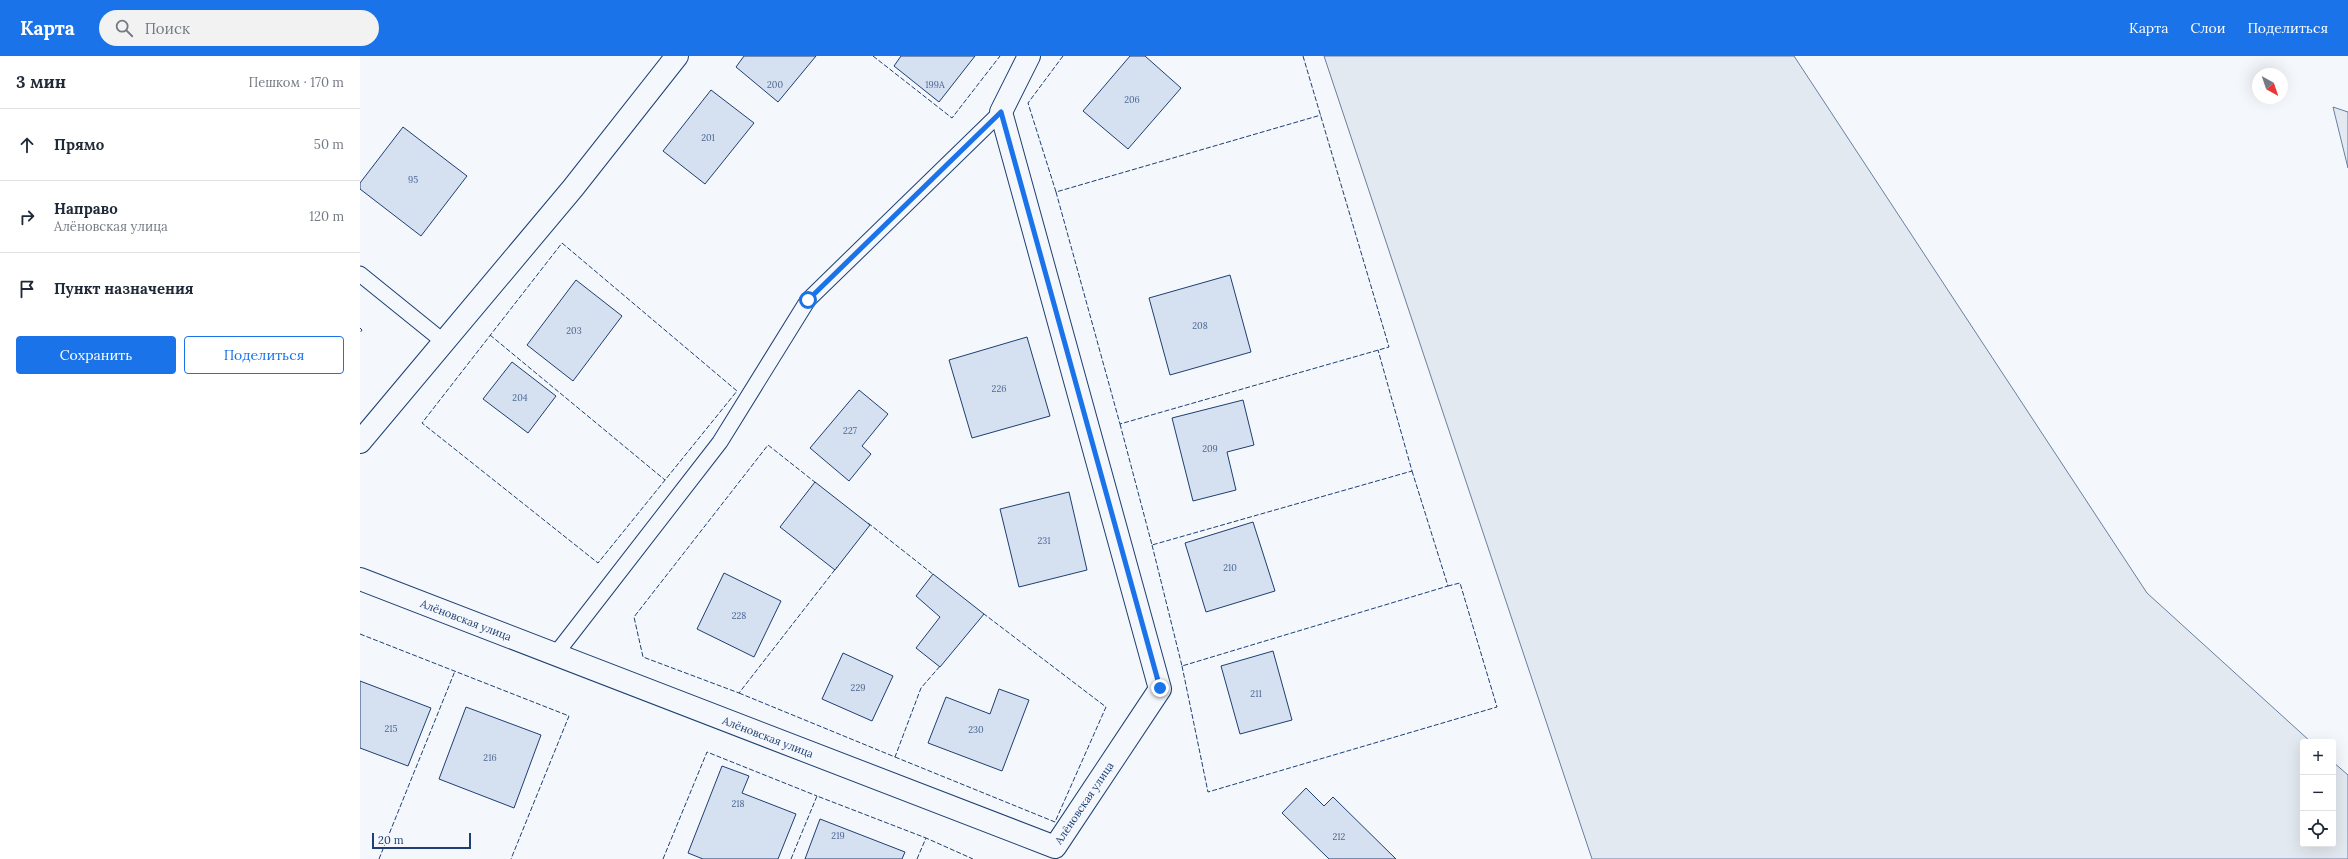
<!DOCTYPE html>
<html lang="ru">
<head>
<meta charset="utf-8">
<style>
	:root { --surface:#fff; --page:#f2f2f3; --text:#1f2937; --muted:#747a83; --line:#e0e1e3; --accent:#1a73e8 }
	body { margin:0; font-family:Lora,serif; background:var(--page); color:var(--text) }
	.controls { position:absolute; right:12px; bottom:12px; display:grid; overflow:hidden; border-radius:4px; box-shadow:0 4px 16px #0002 }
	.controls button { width:36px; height:36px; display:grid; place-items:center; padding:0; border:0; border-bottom:1px solid var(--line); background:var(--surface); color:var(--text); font:20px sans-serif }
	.compass { position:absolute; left:1892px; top:12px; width:36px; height:36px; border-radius:50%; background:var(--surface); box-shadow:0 4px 16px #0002; rotate:140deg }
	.scale { position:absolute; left:12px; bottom:10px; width:99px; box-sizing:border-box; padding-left:4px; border:2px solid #1d3f73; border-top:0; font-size:11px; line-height:14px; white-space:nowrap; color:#1d3f73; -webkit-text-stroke:3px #f4f7fb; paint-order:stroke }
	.stop { position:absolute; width:12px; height:12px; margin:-9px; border:3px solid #1a73e8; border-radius:50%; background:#fff }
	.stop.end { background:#1a73e8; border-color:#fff; box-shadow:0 1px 4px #0008 }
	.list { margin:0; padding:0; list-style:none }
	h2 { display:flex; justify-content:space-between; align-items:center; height:52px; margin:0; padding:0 16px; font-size:17px }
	h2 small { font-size:13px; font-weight:400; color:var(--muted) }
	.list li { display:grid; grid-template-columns:26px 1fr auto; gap:12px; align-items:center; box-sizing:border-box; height:72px; padding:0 16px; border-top:1px solid var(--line) }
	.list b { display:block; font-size:15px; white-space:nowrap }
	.list p { margin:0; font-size:13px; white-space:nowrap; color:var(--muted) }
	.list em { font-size:13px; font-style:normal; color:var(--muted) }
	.actions { display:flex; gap:8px; padding:12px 16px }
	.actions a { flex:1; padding:9px 0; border:1px solid var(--accent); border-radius:4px; text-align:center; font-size:14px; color:var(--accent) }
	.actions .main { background:var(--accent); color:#fff }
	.icon { flex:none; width:22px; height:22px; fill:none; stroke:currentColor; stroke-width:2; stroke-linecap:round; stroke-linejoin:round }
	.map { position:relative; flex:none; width:1988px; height:803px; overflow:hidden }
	header { display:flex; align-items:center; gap:24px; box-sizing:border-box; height:56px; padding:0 20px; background:var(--accent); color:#fff }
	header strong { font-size:19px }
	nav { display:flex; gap:22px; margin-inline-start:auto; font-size:14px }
	.search { width:280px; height:36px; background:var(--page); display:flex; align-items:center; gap:10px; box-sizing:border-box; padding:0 14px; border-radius:22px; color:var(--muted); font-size:15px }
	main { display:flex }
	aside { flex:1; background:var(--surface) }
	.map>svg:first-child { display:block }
	.green { fill:#e3e9f0; stroke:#687fa3 }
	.building { fill:#d5e0f0; stroke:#1d3f73 }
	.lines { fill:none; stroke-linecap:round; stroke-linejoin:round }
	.service-casing { stroke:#1d3f73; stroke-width:17 }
	.minor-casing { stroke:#1d3f73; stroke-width:24 }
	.service { stroke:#f4f7fb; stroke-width:15 }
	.minor { stroke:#f4f7fb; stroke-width:22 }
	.fence { stroke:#1d3f73; stroke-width:1; stroke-dasharray:5 2; stroke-linecap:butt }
	.route { stroke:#1a73e8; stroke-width:5 }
	.labels { text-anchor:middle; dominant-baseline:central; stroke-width:3; stroke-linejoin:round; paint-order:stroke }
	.number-label { font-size:9px; fill:#4b6792 }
	.street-label { font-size:11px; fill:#1d3f73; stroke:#f4f7fb }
</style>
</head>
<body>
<header>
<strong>Карта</strong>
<div class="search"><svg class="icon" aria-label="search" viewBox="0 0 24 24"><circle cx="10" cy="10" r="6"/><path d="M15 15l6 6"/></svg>Поиск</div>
<nav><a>Карта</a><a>Слои</a><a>Поделиться</a></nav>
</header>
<main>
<aside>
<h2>3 мин<small>Пешком · 170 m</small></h2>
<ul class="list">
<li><svg class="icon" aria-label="ahead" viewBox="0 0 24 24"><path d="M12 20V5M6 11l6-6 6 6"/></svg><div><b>Прямо</b></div><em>50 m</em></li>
<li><svg class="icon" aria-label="right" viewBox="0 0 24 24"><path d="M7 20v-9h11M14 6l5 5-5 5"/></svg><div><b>Направо</b><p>Алёновская улица</p></div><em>120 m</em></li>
<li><svg class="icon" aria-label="arrive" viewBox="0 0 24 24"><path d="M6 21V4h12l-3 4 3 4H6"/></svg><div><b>Пункт назначения</b></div></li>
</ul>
<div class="actions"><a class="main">Сохранить</a><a>Поделиться</a></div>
</aside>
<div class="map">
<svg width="1988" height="803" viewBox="0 0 1988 803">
	<rect width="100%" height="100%" fill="#f4f7fb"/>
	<path class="green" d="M964,0H1434L1787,537L1951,686H1943V788H1973V706L1988,719V803H1232Z
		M1973,51L1988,56V112Z"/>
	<path class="building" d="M384,0H456L418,46L376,11Z
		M541,0H615L579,46L534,10Z
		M770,0H785L821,32L768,93L723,55Z
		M351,34L394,67L345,128L303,95Z
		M43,71L107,120L61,180L0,133V127Z
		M870,219L891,296L810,319L789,242Z
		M216,224L262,260L213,325L167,289Z
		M667,281L690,360L612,382L589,304Z
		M152,306L196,340L168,377L123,343Z
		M499,334L528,358L502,390L511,398L489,425L450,392Z
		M883,344L894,389L867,396L876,434L833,445L812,362Z
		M455,426L510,469L475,514L420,471Z
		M709,436L727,514L659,531L640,453Z
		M893,466L915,535L846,556L825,487Z
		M364,517L421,545L394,601L337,573Z
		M573,518L624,558L580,611L556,592L580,561L556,540Z
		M913,595L932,664L880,678L861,610Z
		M483,597L533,620L512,665L462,643Z
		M0,625L71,652L48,710L0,692Z
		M639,633L669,644L642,715L568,687L586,641L630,658Z
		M106,651L181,679L154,752L79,723Z
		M362,710L389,720L382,737L436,758L418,803H343L328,797Z
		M946,732L964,750L973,741L1036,803H969L922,757Z
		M460,763L545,796L542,803H445Z"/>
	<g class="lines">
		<defs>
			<path id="service" d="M0,218L84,286
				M195,599L360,386L448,244L641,56"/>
			<path id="minor" d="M0,386L213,132L317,0
				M0,523L695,791L800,633L641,56L669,0"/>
		</defs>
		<use href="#service" class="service-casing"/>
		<use href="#minor" class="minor-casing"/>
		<use href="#service" class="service"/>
		<use href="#minor" class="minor"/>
		<path class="fence" d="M513,0L592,62L640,0
			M943,0L1029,291L760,368L696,136L961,59
			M696,136L668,47L703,0
			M202,187L377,335L238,507L62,367Z
			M0,272L2,274L0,277
			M130,279L305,424
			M760,368L792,489L1052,415L1018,294
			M456,427L408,389L274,561L283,601L379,637L477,511
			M508,467L574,519
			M792,489L822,610L1088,530L1052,415
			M0,578L209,660L151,803
			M822,610L848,736L1137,651L1100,527L1088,530
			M379,637L535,701L561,632L581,609
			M535,701L695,766L746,651L624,558
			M19,803L95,615
			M303,803L347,696L457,740
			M431,803L457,740L566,782
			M557,803L566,782L613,803"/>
	</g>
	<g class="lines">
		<path class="route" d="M448,244L641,56L800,632"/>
	</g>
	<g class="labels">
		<g class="number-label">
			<text x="415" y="28">200</text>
			<text x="575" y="28">199А</text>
			<text x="772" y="43">206</text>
			<text x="348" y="81">201</text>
			<text x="53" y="123">95</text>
			<text x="840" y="269">208</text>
			<text x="214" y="274">203</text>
			<text x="639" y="332">226</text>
			<text x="160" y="341">204</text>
			<text x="490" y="374">227</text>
			<text x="850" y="392">209</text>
			<text x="684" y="484">231</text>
			<text x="870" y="511">210</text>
			<text x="379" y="559">228</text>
			<text x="498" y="631">229</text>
			<text x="896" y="637">211</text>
			<text x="31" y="672">215</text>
			<text x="616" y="673">230</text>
			<text x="130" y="701">216</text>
			<text x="378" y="747">218</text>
			<text x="478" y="779">219</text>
			<text x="979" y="780">212</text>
		</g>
		<g class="street-label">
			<text transform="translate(106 564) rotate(21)">Алёновская улица</text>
			<text transform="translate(408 681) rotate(21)">Алёновская улица</text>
			<text transform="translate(724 747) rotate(-56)">Алёновская улица</text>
		</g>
	</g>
</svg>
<div class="controls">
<button>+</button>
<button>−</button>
<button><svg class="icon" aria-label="locate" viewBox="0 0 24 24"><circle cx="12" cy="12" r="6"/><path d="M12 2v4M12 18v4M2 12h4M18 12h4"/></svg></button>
</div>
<svg class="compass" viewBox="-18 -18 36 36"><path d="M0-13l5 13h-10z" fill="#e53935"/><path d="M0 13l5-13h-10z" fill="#747a83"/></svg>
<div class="scale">20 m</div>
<div class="stop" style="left:448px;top:244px"></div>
<div class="stop end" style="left:800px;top:632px"></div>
</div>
</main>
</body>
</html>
